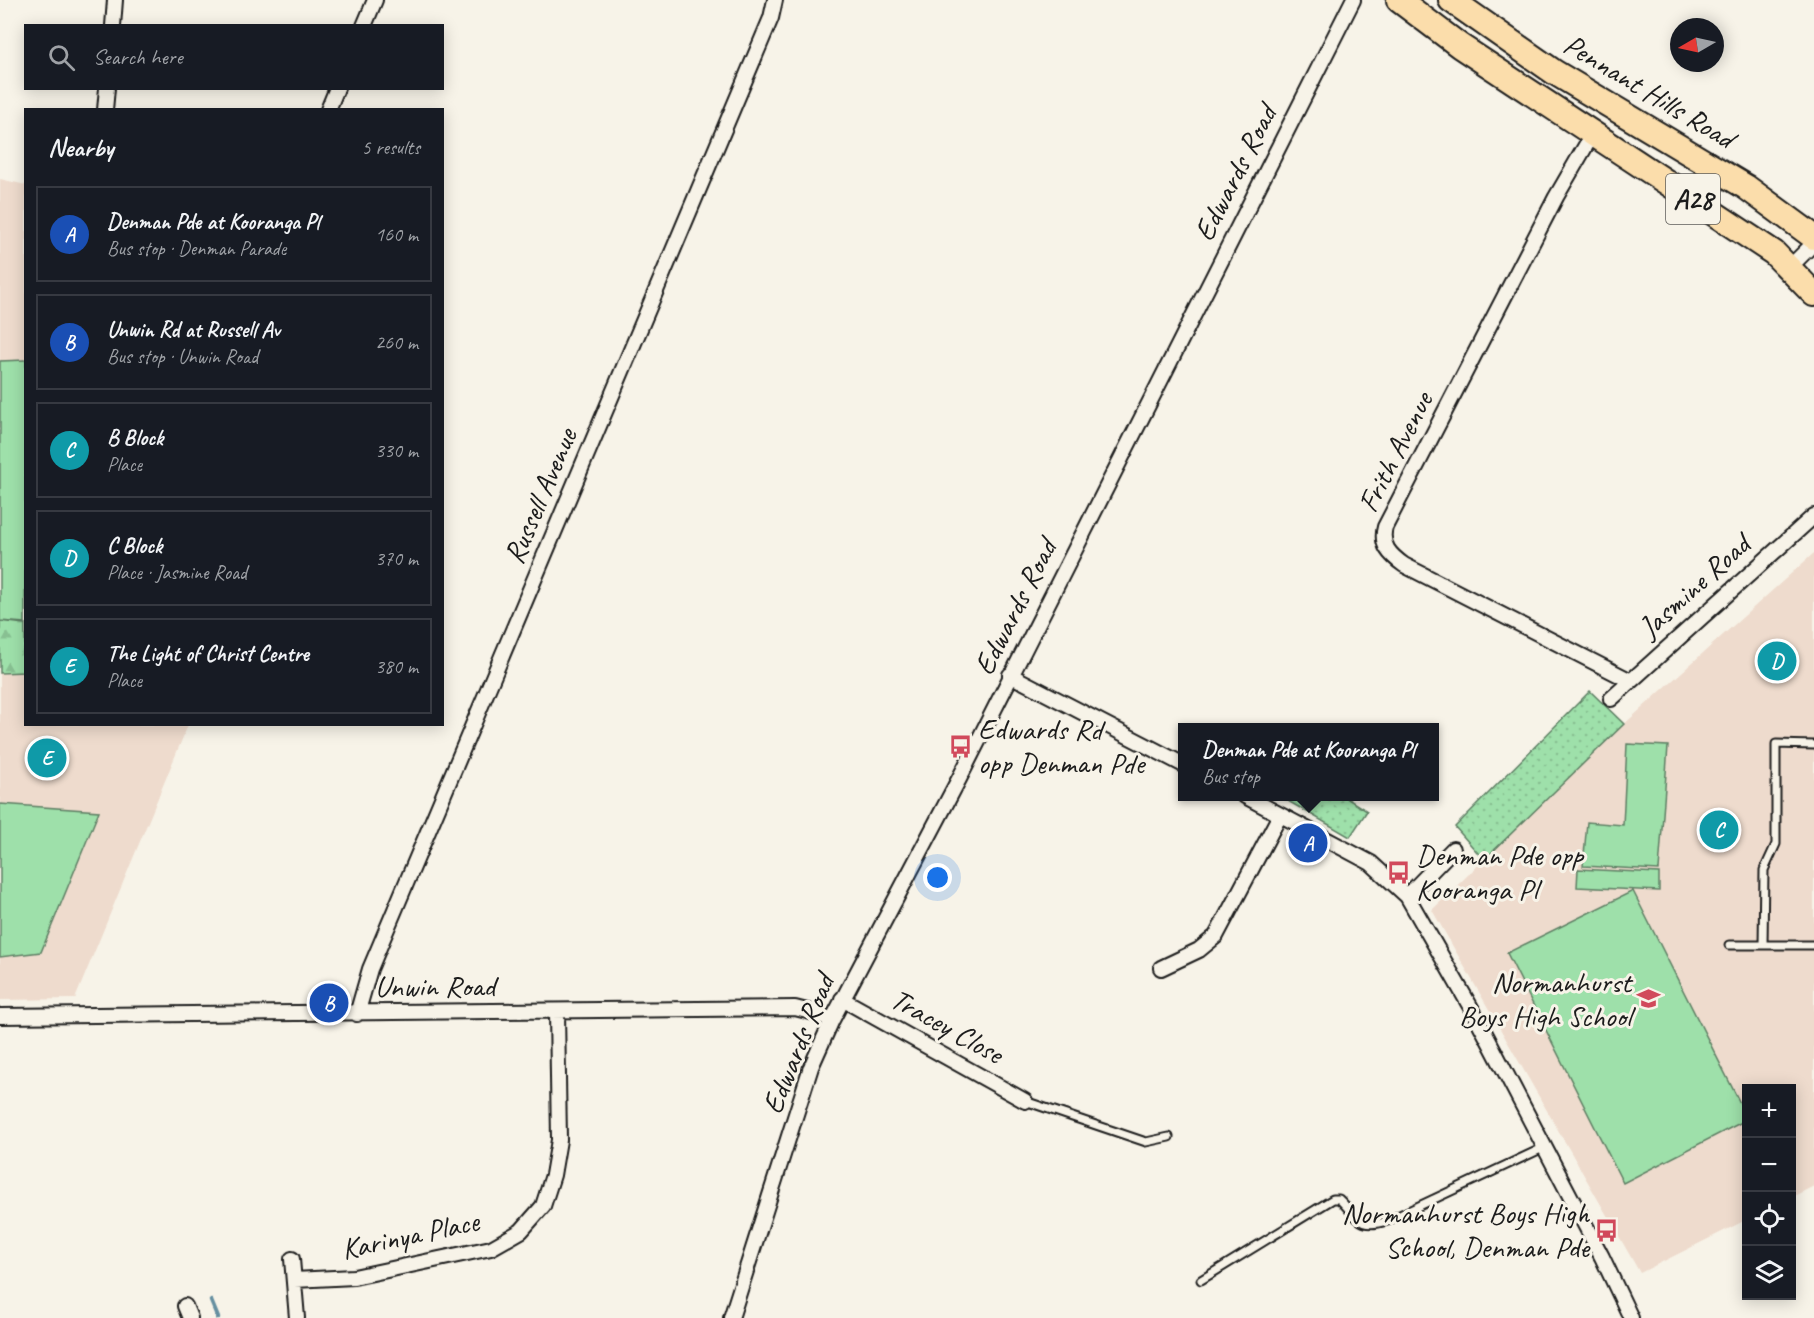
<!DOCTYPE html>
<html lang="en">
<head>
<meta charset="utf-8">
<style>
	:root { --surface:#171b24; --page:#242831; --text:#f1f3f6; --muted:#9ea1a6; --line:#363941; --accent:#d1495b }
	body { margin:0; font-family:Caveat,sans-serif; background:var(--page); color:var(--text) }
	.controls { position:absolute; right:18px; bottom:18px; display:grid; overflow:hidden; border-radius:0px; box-shadow:0 3px 15px #0003 }
	.controls button { width:54px; height:54px; display:grid; place-items:center; padding:0; border:0; border-bottom:2px solid var(--line); background:var(--surface); color:var(--text); font:30px sans-serif }
	.compass { position:absolute; left:1670px; top:18px; width:54px; height:54px; border-radius:50%; background:var(--surface); box-shadow:0 3px 15px #0003; rotate:261deg }
	.you { position:absolute; left:938px; top:878px; width:21px; height:21px; margin:-15px; border:4px solid #fff; border-radius:50%; background:#1a73e8; box-shadow:0 0 0 9px #1a73e833 }
	.badge { display:grid; place-items:center; width:39px; height:39px; border-radius:50%; background:var(--accent); color:#fff; font-size:20px; font-weight:700 }
	.pin { position:absolute; translate:-50% -50%; border:3px solid #fff; box-shadow:0 2px 6px #0006 }
	.popup { position:absolute; left:1178px; top:723px; width:261px; height:78px; box-sizing:border-box; display:grid; place-content:center; border-radius:0px; background:var(--surface); filter:drop-shadow(0 2px 4px #0005); font-size:20px; white-space:nowrap; color:var(--muted) }
	.popup b { font-size:22px; color:var(--text) }
	.popup::after { content:''; position:absolute; left:50%; top:100%; margin-left:-12px; border:12px solid transparent; border-top-color:var(--surface) }
	.list { margin:0; padding:0; list-style:none }
	h2 { display:flex; justify-content:space-between; align-items:center; height:78px; margin:0; padding:0 24px; font-size:26px }
	h2 small { font-size:20px; font-weight:400; color:var(--muted) }
	.list li { display:grid; grid-template-columns:39px 1fr auto; gap:18px; align-items:center; box-sizing:border-box; height:96px; margin:0 12px 12px; padding:0 12px; border:2px solid var(--line); border-radius:0px }
	.list b { display:block; font-size:22px; white-space:nowrap }
	.list p { margin:0; font-size:20px; white-space:nowrap; color:var(--muted) }
	.list em { font-size:20px; font-style:normal; color:var(--muted) }
	.icon { flex:none; width:33px; height:33px; fill:none; stroke:currentColor; stroke-width:2; stroke-linecap:round; stroke-linejoin:round }
	.map { position:relative; flex:none; width:1814px; height:1318px; overflow:hidden }
	.search { position:absolute; background:var(--surface); box-shadow:0 3px 15px #0003; left:24px; top:24px; width:420px; height:66px; display:flex; align-items:center; gap:15px; box-sizing:border-box; padding:0 21px; border-radius:0px; color:var(--muted); font-size:22px }
	.panel { position:absolute; background:var(--surface); box-shadow:0 3px 15px #0003; left:24px; top:108px; width:420px; height:618px; border-radius:0px }
	.map>svg:first-child { display:block }
	.built { fill:#eedbcd }
	.forest { fill:url(#forest-firs); stroke:#5d7e63; stroke-width:1.5 }
	.park { fill:url(#park-dots); stroke:#5d7e63; stroke-width:1.5 }
	.garden { fill:#9ee0aa; stroke:#5d7e63; stroke-width:1.5 }
	.lines { fill:none; stroke-linecap:round; stroke-linejoin:round }
	.stream { stroke:#658fa0; stroke-width:4.5 }
	.lane-casing { stroke:#1c1c1c; stroke-width:11 }
	.street-casing { stroke:#1c1c1c; stroke-width:18 }
	.highway-casing { stroke:#1c1c1c; stroke-width:28 }
	.lane { stroke:#f7f3e8; stroke-width:7 }
	.street { stroke:#f7f3e8; stroke-width:14 }
	.highway { stroke:#fbddab; stroke-width:24 }
	.labels { text-anchor:middle; dominant-baseline:central; stroke-width:6; stroke-linejoin:round; paint-order:stroke }
	.shield { fill:#f7f3e8; stroke:#5e5c59; stroke-width:1.5 }
	.shield-label { font-size:28px; font-weight:bold; fill:#1c1c1c }
	.street-label { font-size:30px; fill:#1c1c1c; stroke:#f7f3e8 }
	.poi-label { font-size:30px; fill:#1c1c1c; stroke:#f7f3e8; text-anchor:start }
</style>
</head>
<body>
<div class="map">
<svg width="1814" height="1318" viewBox="0 0 1814 1318">
	<defs>
		<pattern id="forest-firs" width="22" height="20" patternUnits="userSpaceOnUse" patternTransform="scale(1.5)"><rect width="22" height="20" fill="#9ee0aa"/><path d="M5 1l3.5 6h-7zM16 11l3.5 6h-7z" fill="#88c092"/></pattern>
		<pattern id="park-dots" width="8" height="8" patternUnits="userSpaceOnUse" patternTransform="scale(1.5)"><rect width="8" height="8" fill="#9ee0aa"/><path d="M2 2h.1M6 6h.1" fill="none" stroke="#88c092" stroke-width="1.8" stroke-linecap="round"/></pattern>
	</defs>
	<rect width="100%" height="100%" fill="#f7f3e8"/>
	<filter id="ink" filterUnits="userSpaceOnUse"><feTurbulence type="fractalNoise" baseFrequency=".0167" numOctaves="2"/><feDisplacementMap in="SourceGraphic" scale="12" xChannelSelector="R" yChannelSelector="G"/><feConvolveMatrix kernelMatrix="1 2 1 2 8 2 1 2 1" color-interpolation-filters="sRGB"/></filter>
	<g filter="url(#ink)">
		<path class="built" d="M0,179L26,185V724L188,725L75,999L0,1000Z
			M1814,553V1186L1792,1197V1088H1746V1220L1640,1273L1432,910L1611,736Z"/>
		<path class="forest" d="M0,621L25,624V672L0,673Z"/>
		<path class="park" d="M1590,691L1624,724L1484,860L1455,827Z
			M1281,797H1345L1367,811L1350,837Z"/>
		<path class="garden" d="M25,360H26L25,623L0,621V361Z
			M1627,744L1668,746L1659,870L1583,866L1587,822L1623,825Z
			M0,804L99,811L41,952L0,957Z
			M1578,869L1659,873V891L1577,887Z
			M1633,891L1746,1115V1120L1623,1183L1507,953Z"/>
		<g class="lines">
			<path class="stream" d="M211,1301L218,1318"/>
			<defs>
				<path id="lane" d="M1729,945H1814
					M1763,945L1764,870L1776,844V744L1814,745
					M1025,1101L1146,1142L1169,1137
					M1201,1280L1333,1199H1339C1358,1217 1358,1230 1387,1221L1545,1147"/>
				<path id="street" d="M113,26L115,0
					M364,26L375,0
					M105,110L107,88
					M328,110L337,88
					M1592,135L1556,197L1385,527C1380,545 1390,555 1404,565L1629,680
					M1790,267L1814,243
					M1010,675L1182,764
					M1611,699L1814,516
					M1245,796L1371,863L1407,896L1478,1020L1602,1257L1631,1318
					M1407,896L1453,849
					M1161,968L1199,950L1216,936L1280,815
					M842,999L1025,1101
					M357,1014L370,969L771,18L775,0
					M0,1016L795,1008L815,1013L832,1020
					M292,1259L297,1318
					M294,1280L354,1277L491,1248L521,1231L543,1206L553,1175L559,1140L557,1012
					M185,1306L190,1318
					M731,1318L811,1067L832,1020L959,779L1353,0"/>
				<path id="highway" d="M1399,0L1460,46L1774,253L1814,294
					M1451,0L1554,72L1746,187L1814,237"/>
			</defs>
			<use href="#lane" class="lane-casing"/>
			<use href="#street" class="street-casing"/>
			<use href="#highway" class="highway-casing"/>
			<use href="#lane" class="lane"/>
			<use href="#street" class="street"/>
			<use href="#highway" class="highway"/>
		</g>
	</g>
	<defs>
		<symbol id="bus-bare" viewBox="-9 -9 18 18"><path d="M-5-6H5V4H4V6H2V4H-2V6H-4V4H-5ZM-3.5-4V0h7V-4ZM-3.5 1.2v1.5H-2V1.2ZM2 1.2v1.5H3.5V1.2Z" fill="#d1495b" stroke="#f7f3e8" stroke-width="2.5" paint-order="stroke"/></symbol>
		<symbol id="school-bare" viewBox="-9 -9 18 18"><path d="M0-5L7-2L0 1L-7-2ZM-4 1L0 2.5L4 1V4Q0 6-4 4Z" fill="#d1495b" stroke="#f7f3e8" stroke-width="2.5" paint-order="stroke"/></symbol>
	</defs>
	<g fill-rule="evenodd">
		<use href="#bus-bare" x="944" y="730" width="33" height="33"/>
		<use href="#bus-bare" x="1382" y="856" width="33" height="33"/>
		<use href="#school-bare" x="1632" y="982" width="33" height="33"/>
		<use href="#bus-bare" x="1590" y="1214" width="33" height="33"/>
	</g>
	<g class="labels">
		<rect class="shield" x="1666" y="174" width="54" height="50" rx="4.5"/>
		<g class="shield-label">
			<text x="1693" y="199">A28</text>
		</g>
		<g class="street-label">
			<text transform="translate(1649 91) rotate(31)">Pennant Hills Road</text>
			<text transform="translate(1235 173) rotate(-63)">Edwards Road</text>
			<text transform="translate(1395 452) rotate(-63)">Frith Avenue</text>
			<text transform="translate(540 496) rotate(-67)">Russell Avenue</text>
			<text transform="translate(1694 586) rotate(-42)">Jasmine Road</text>
			<text transform="translate(1015 607) rotate(-63)">Edwards Road</text>
			<text x="435" y="986">Unwin Road</text>
			<text transform="translate(947 1026) rotate(29)">Tracey Close</text>
			<text transform="translate(798 1044) rotate(-68)">Edwards Road</text>
			<text transform="translate(410 1235) rotate(-12)">Karinya Place</text>
		</g>
		<g class="poi-label">
			<text x="978" y="729">Edwards Rd<tspan x="978" dy="34">opp Denman Pde</tspan></text>
			<text x="1416" y="855">Denman Pde opp<tspan x="1416" dy="34">Kooranga Pl</tspan></text>
			<text x="1631" y="982" text-anchor="end">Normanhurst<tspan x="1631" dy="34">Boys High School</tspan></text>
			<text x="1589" y="1213" text-anchor="end">Normanhurst Boys High<tspan x="1589" dy="34">School, Denman Pde</tspan></text>
		</g>
	</g>
</svg>
<div class="controls">
<button>+</button>
<button>−</button>
<button><svg class="icon" aria-label="locate" viewBox="0 0 24 24"><circle cx="12" cy="12" r="6"/><path d="M12 2v4M12 18v4M2 12h4M18 12h4"/></svg></button>
<button><svg class="icon" aria-label="layers" viewBox="0 0 24 24"><path d="M12 4l9 5-9 5-9-5zM3 14l9 5 9-5"/></svg></button>
</div>
<svg class="compass" viewBox="-18 -18 36 36"><path d="M0-13l5 13h-10z" fill="#e53935"/><path d="M0 13l5-13h-10z" fill="#9ea1a6"/></svg>
<div class="you"></div>
<div class="pin badge" style="left:1308px;top:843px;background:#1a4fb4">A</div>
<div class="popup"><b>Denman Pde at Kooranga Pl</b>Bus stop</div>
<div class="pin badge" style="left:329px;top:1003px;background:#1a4fb4">B</div>
<div class="pin badge" style="left:1719px;top:830px;background:#0f9aa8">C</div>
<div class="pin badge" style="left:1777px;top:661px;background:#0f9aa8">D</div>
<div class="pin badge" style="left:47px;top:758px;background:#0f9aa8">E</div>
<div class="search"><svg class="icon" aria-label="search" viewBox="0 0 24 24"><circle cx="10" cy="10" r="6"/><path d="M15 15l6 6"/></svg>Search here</div>
<section class="panel">
<h2>Nearby<small>5 results</small></h2>
<ul class="list">
<li><span class="badge" style="background:#1a4fb4">A</span><div><b>Denman Pde at Kooranga Pl</b><p>Bus stop · Denman Parade</p></div><em>160 m</em></li>
<li><span class="badge" style="background:#1a4fb4">B</span><div><b>Unwin Rd at Russell Av</b><p>Bus stop · Unwin Road</p></div><em>260 m</em></li>
<li><span class="badge" style="background:#0f9aa8">C</span><div><b>B Block</b><p>Place</p></div><em>330 m</em></li>
<li><span class="badge" style="background:#0f9aa8">D</span><div><b>C Block</b><p>Place · Jasmine Road</p></div><em>370 m</em></li>
<li><span class="badge" style="background:#0f9aa8">E</span><div><b>The Light of Christ Centre</b><p>Place</p></div><em>380 m</em></li>
</ul>
</section>
</div>
</body>
</html>
